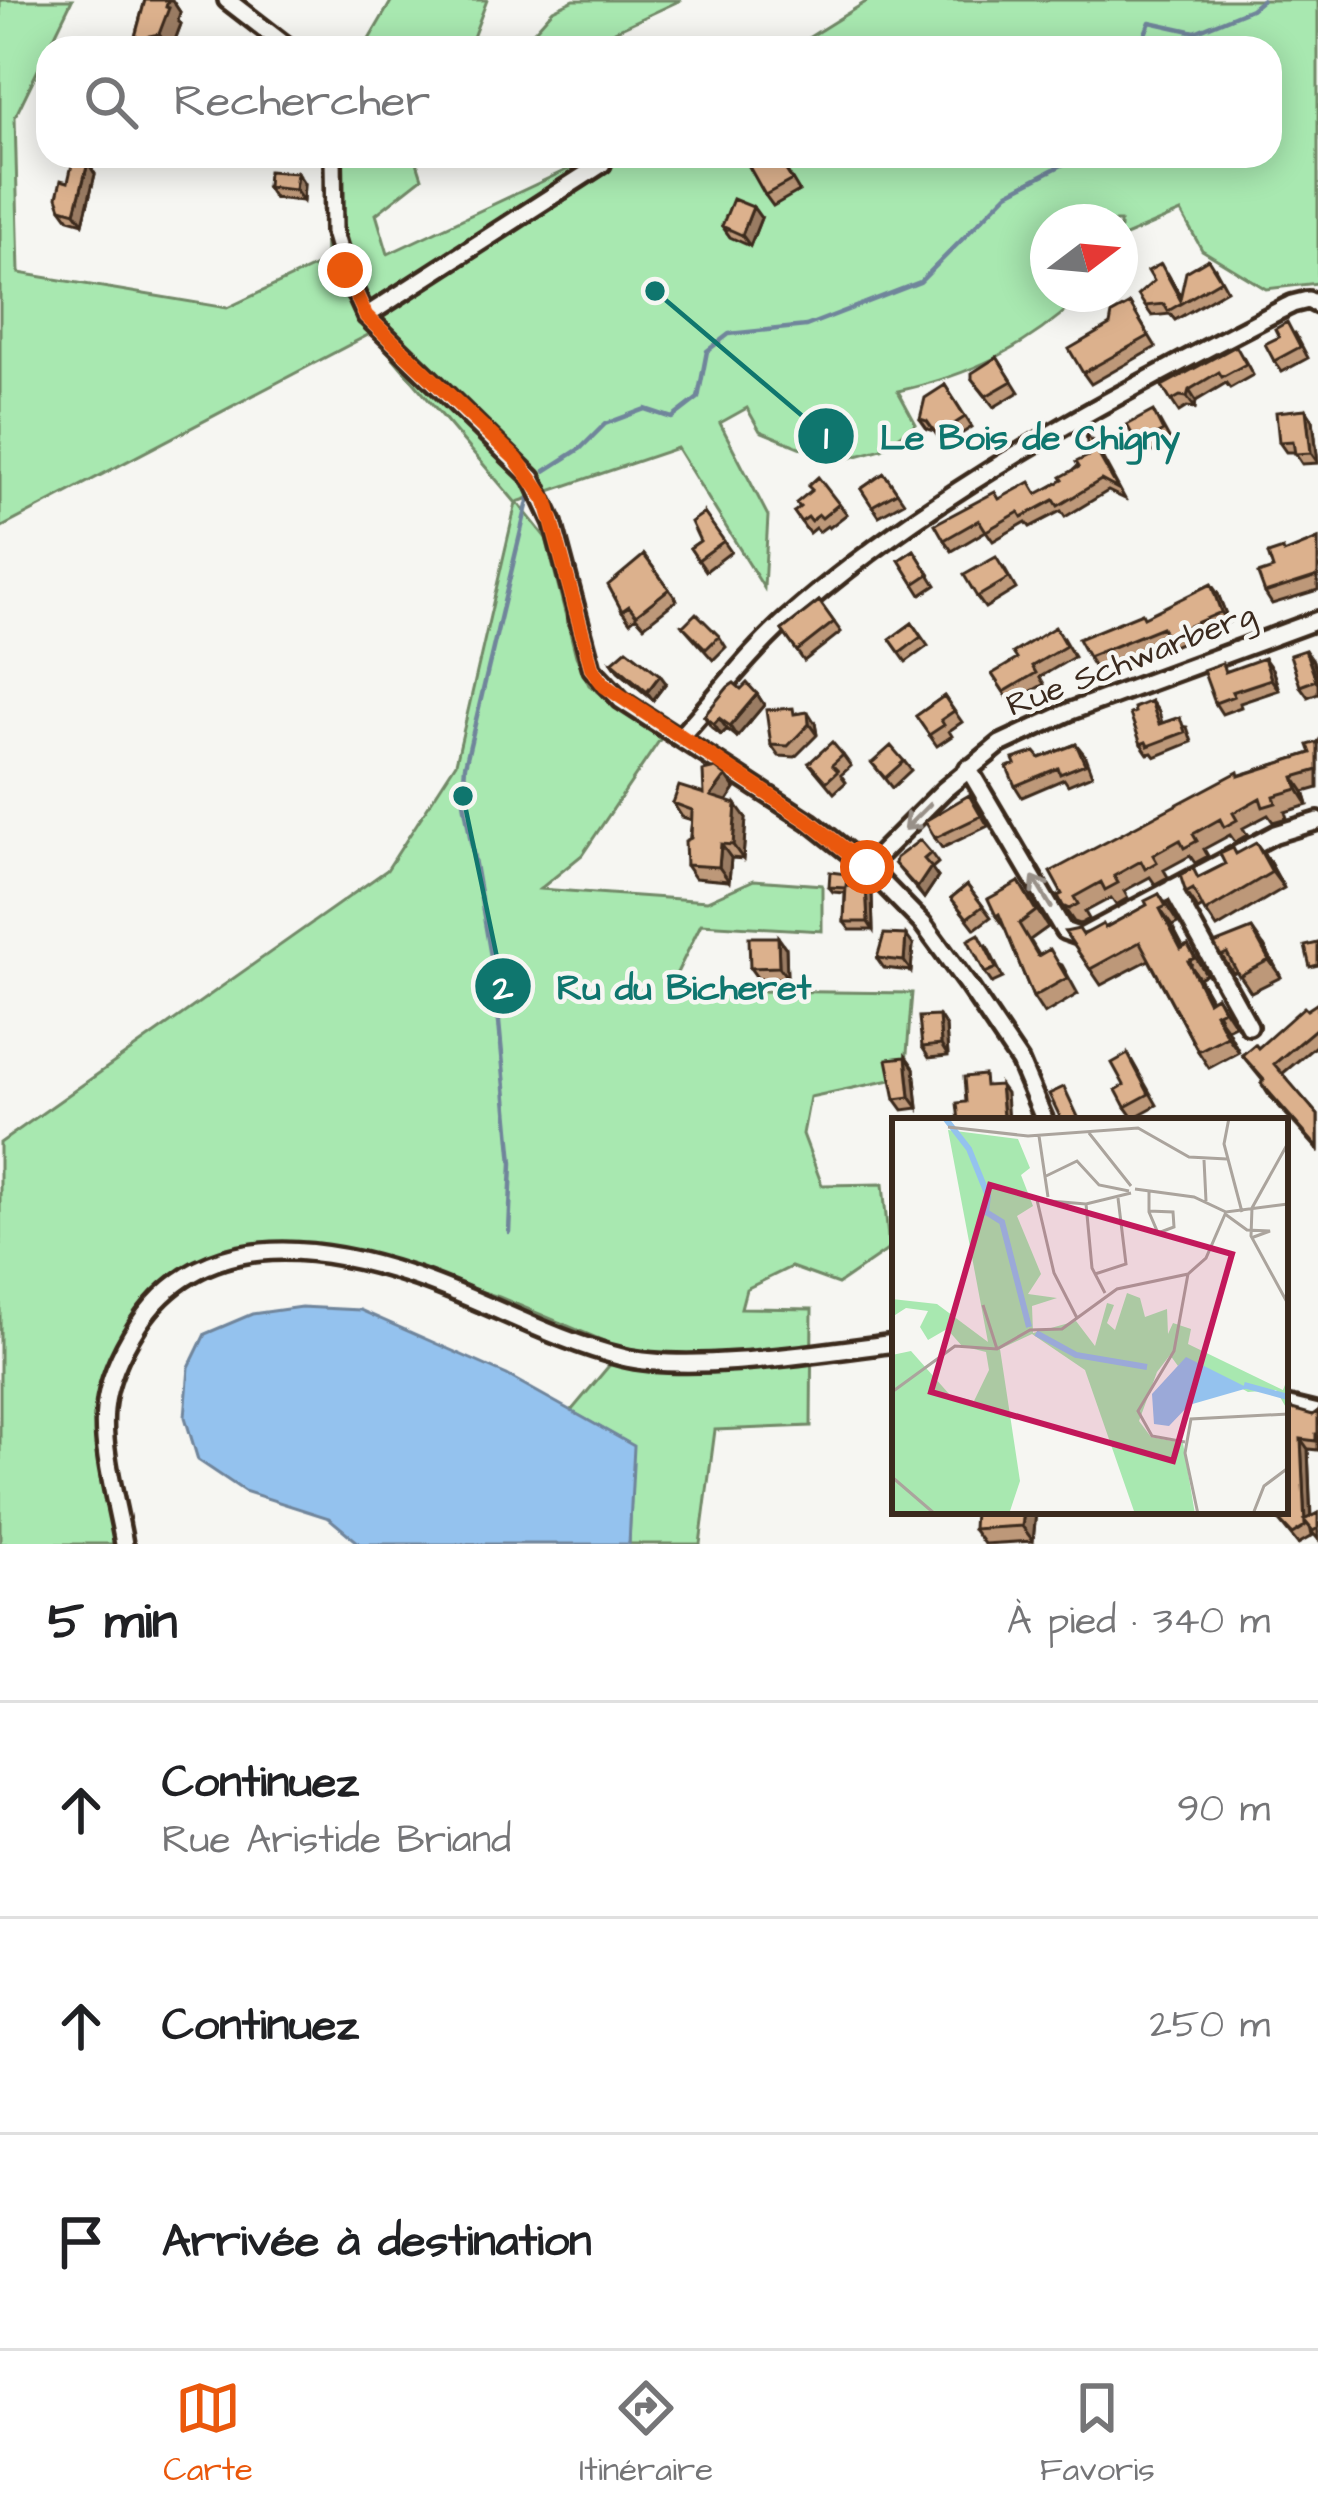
<!DOCTYPE html>
<html lang="fr">
<head>
<meta charset="utf-8">
<style>
	:root { --surface:#fff; --page:#f6f6f6; --text:#202124; --muted:#757577; --line:#e0e0e0; --accent:#ea580c }
	body { margin:0; font-family:"Architects Daughter",sans-serif; background:var(--page); color:var(--text) }
	.compass { position:absolute; left:1030px; top:204px; width:108px; height:108px; border-radius:50%; background:var(--surface); box-shadow:0 6px 30px #0003; rotate:74deg }
	.stop { position:absolute; width:36px; height:36px; margin:-27px; border:9px solid #ea580c; border-radius:50%; background:#fff }
	.stop.end { background:#ea580c; border-color:#fff; box-shadow:0 3px 12px #0008 }
	.list { margin:0; padding:0; list-style:none }
	h2 { display:flex; justify-content:space-between; align-items:center; height:156px; margin:0; padding:0 48px; font-size:51px }
	h2 small { font-size:39px; font-weight:400; color:var(--muted) }
	.list li { display:grid; grid-template-columns:78px 1fr auto; gap:36px; align-items:center; box-sizing:border-box; height:216px; padding:0 48px; border-top:3px solid var(--line) }
	.list b { display:block; font-size:45px; white-space:nowrap }
	.list p { margin:0; font-size:39px; white-space:nowrap; color:var(--muted) }
	.list em { font-size:39px; font-style:normal; color:var(--muted) }
	.icon { flex:none; width:66px; height:66px; fill:none; stroke:currentColor; stroke-width:2; stroke-linecap:round; stroke-linejoin:round }
	.map { position:relative; flex:none; width:1318px; height:1544px; overflow:hidden }
	.search { position:absolute; background:var(--surface); box-shadow:0 6px 30px #0003; left:36px; right:36px; top:36px; height:132px; display:flex; align-items:center; gap:30px; box-sizing:border-box; padding:0 42px; border-radius:36px; color:var(--muted); font-size:45px }
	.sheet { height:804px; background:var(--surface) }
	nav { display:flex; justify-content:space-around; align-items:center; box-sizing:border-box; height:168px; border-top:3px solid var(--line); background:var(--surface); font-size:33px; color:var(--muted) }
	nav a { display:grid; justify-items:center; gap:6px }
	nav .on { color:var(--accent) }
	.map>svg:first-child { display:block }
	.green { fill:#a8e8b0; stroke:#728967; stroke-width:3 }
	.water { fill:#94c2ee; stroke:#70859b; stroke-width:3 }
	.lines { fill:none; stroke-linecap:round; stroke-linejoin:round }
	.stream { stroke:#70859b; stroke-width:4.5 }
	.street-casing { stroke:#3b2a1e; stroke-width:24 }
	.street { stroke:#f6f6f2; stroke-width:15 }
	.wall { fill:#bd9879; stroke:#3b2a1e; stroke-width:3 }
	.shaded-wall { fill:#9a7c63; stroke:#3b2a1e; stroke-width:3 }
	.building { fill:#dcb18d; stroke:#3b2a1e; stroke-width:3 }
	.oneway { stroke:#989088 }
	.route { stroke:#ea580c; stroke-width:15 }
	.labels { text-anchor:middle; dominant-baseline:central; stroke-width:9; stroke-linejoin:round; paint-order:stroke }
	.street-label { font-size:33px; fill:#3b2a1e; stroke:#f6f6f2 }
	.inset-river { fill:none; stroke:#94c2ee; stroke-width:6 }
	.inset-road { fill:none; stroke:#aba49d; stroke-width:3 }
	.view { fill:#c2185b; fill-opacity:0.15; stroke:#c2185b; stroke-width:6 }
	.inset-edge { fill:none; stroke:#3b2a1e; stroke-width:6 }
	.leader { fill:none; stroke:#0f766e; stroke-width:4.5 }
	.callout-dot { fill:#0f766e; stroke:#f6f6f2; stroke-width:4.5 }
	.mark-label { font-size:36px; text-anchor:middle; font-weight:bold; fill:#fff }
	.callout-label { font-size:36px; text-anchor:middle; font-weight:bold; fill:#0f766e; stroke:#f6f6f2; stroke-width:9; stroke-linejoin:round; paint-order:stroke }
</style>
</head>
<body>
<div class="map">
<svg width="1318" height="1544" viewBox="0 0 1318 1544">
	<rect width="100%" height="100%" fill="#f6f6f2"/>
	<filter id="ink" filterUnits="userSpaceOnUse"><feTurbulence type="fractalNoise" baseFrequency=".00833" numOctaves="2"/><feDisplacementMap in="SourceGraphic" scale="24" xChannelSelector="R" yChannelSelector="G"/><feConvolveMatrix kernelMatrix="1 2 1 2 8 2 1 2 1" color-interpolation-filters="sRGB"/></filter>
	<g filter="url(#ink)">
		<path class="green" d="M0,0H72L15,117L19,273L227,308L326,261L324,156H415L422,178L376,214L388,254L596,156H1270V48H792L869,0H1318V283L1266,289L1202,250L1181,212L1125,236L1120,243V222H1048V294H1083L1079,299C1024,349 971,375 898,391L916,424L882,449L835,462L760,431L747,408L720,423L768,516L764,588L677,448L517,502L546,538L576,656L589,685L661,738L582,855L540,889L707,901L754,880L822,885V931L701,924L671,985L750,991L912,993L905,1077L810,1097L803,1134L822,1185L883,1184L889,1249L838,1284L791,1267L746,1289L741,1308L812,1309L811,1426L715,1430L700,1544H629L633,1446L571,1411L623,1349L499,1297L413,1271L238,1250L208,1258L177,1274L146,1304L108,1376L118,1544H0V1143L387,870L456,763L516,503L372,333L0,528Z
			M392,0H487L469,48H364Z
			M574,0H681L578,48H519L553,10Z"/>
		<path class="water" d="M301,1307L360,1310L507,1375L634,1446L629,1544H360L329,1518L244,1491L198,1460L185,1417L189,1367L205,1334L252,1314Z"/>
		<g class="lines">
			<path class="stream" d="M1139,48L1150,22L1195,32L1251,9L1262,0
				M545,471L581,448L605,424L645,409L672,418L698,398L707,351L729,334L806,326L920,282L1008,193L1079,156
				M509,1232L512,1163L495,979L463,796L465,766L529,497"/>
			<defs>
				<path id="street" d="M227,0L289,48
					M333,156L334,232L345,270L366,316L532,478L553,523L592,669L621,700L810,822L867,867L923,924L970,988L1020,1062L1045,1121
					M366,316L602,164
					M680,737C715,699 746,656 785,621C935,488 1115,396 1292,304L1308,300L1318,305
					M968,768L1064,931L1081,937L1275,834L1318,821
					M867,867L944,790L1000,744L1071,711L1318,620
					M1172,888L1249,1026
					M1285,1405L1318,1413
					M124,1544C117,1502 101,1452 105,1409C108,1378 122,1350 138,1325C201,1229 314,1243 410,1275C481,1298 549,1339 622,1357C689,1374 824,1352 895,1343"/>
			</defs>
			<use href="#street" class="street-casing"/>
			<use href="#street" class="street"/>
		</g>
		<path class="wall" d="M145,0H172L180,12L178,21L181,24L172,48H132Z
			M778,156L799,191L773,206L765,195Z
			M88,163L95,174L83,223L69,219L61,208Z
			M304,184L303,201L274,198L267,187Z
			M761,218L750,246L730,237L722,226Z
			M1215,268L1227,290L1175,320L1170,314L1152,316L1145,306L1168,274L1181,297Z
			M1130,304L1156,347L1091,384L1083,373L1110,325Z
			M1295,333L1308,358L1282,372L1274,361L1279,337Z
			M997,357L1019,392L994,407L972,379Z
			M1243,357L1253,375L1230,388L1226,383L1196,401L1195,408L1187,407L1179,412L1162,386Z
			M945,385L972,427L944,445L934,431L927,429L920,419Z
			M1306,409L1313,420L1318,463L1302,464L1294,452H1286L1279,442Z
			M1160,422L1171,442L1145,456L1138,445Z
			M1094,442L1125,499L1108,491L1065,517L1061,511L1030,527L1026,522L993,541L986,531L952,551L944,540L999,499L1039,494L1063,480L1088,456Z
			M884,473L904,502L879,516L861,489Z
			M839,504L847,514L829,528L827,526L819,532L815,528L809,533L794,512Z
			M704,513L731,552L706,571L690,548L700,541Z
			M1318,539V590L1272,604L1265,593L1273,569L1286,553Z
			M914,550L936,585L921,595L899,560Z
			M644,555L677,600L644,626L636,617L630,622L622,611Z
			M1004,568L1016,589L985,608L977,597Z
			M1218,594L1229,622L1173,646L1167,639L1095,668L1088,657L1145,617Z
			M819,601L841,632L804,661L782,630Z
			M912,623L928,646L906,662L890,639Z
			M683,626L719,636L726,647L713,660Z
			M1063,638L1074,657L1040,677L1044,684L1011,703L992,674Z
			M1313,661L1318,675V693L1308,697L1300,686Z
			M612,662L666,683L653,700L618,671Z
			M1272,669L1279,690L1240,703L1241,707L1222,714L1215,703L1227,671Z
			M741,689L757,694L764,705L737,737L727,729L721,735L711,727L704,716Z
			M944,696L962,722L949,731L952,736L937,746L916,716Z
			M1151,701L1159,712L1162,723L1187,727L1192,742L1155,757L1152,753L1148,754L1141,744L1135,712Z
			M797,713L815,723L817,735L795,757L779,756L771,745Z
			M1318,742V788L1304,792L1308,805L1285,812L1287,818L1273,822L1268,815L1243,828L1247,835L1235,842L1230,835L1204,849L1208,856L1195,863L1190,856L1164,870L1168,877L1155,884L1150,877L1124,891L1128,898L1116,905L1111,898L1085,912L1089,919L1080,924L1074,922L1063,906L1058,896L1240,775L1311,753Z
			M1076,744L1084,754L1092,775L1068,785L1064,779L1022,797L1015,786L1040,758Z
			M843,755L851,766L841,775L846,782L834,793L809,763Z
			M904,761L911,770L892,788L872,763Z
			M726,776L735,789L727,801L746,818L743,859L731,858L729,881L695,878L686,865L692,820L682,817L673,803L704,794Z
			M976,805L988,826L942,848L935,838Z
			M931,853L938,863L931,869L938,877L924,898L895,864Z
			M1236,853L1268,859L1284,888L1217,928L1203,907L1198,910L1186,893L1199,877L1225,864Z
			M851,879L850,886L872,895L873,930H850L844,922L845,893L833,892L829,887Z
			M1019,882L1048,927L1030,940L1039,955L1062,965L1078,994L1044,1014L1033,997L1006,930L996,916Z
			M967,885L991,917L975,929L951,898Z
			M1159,894L1178,923L1172,926L1183,947L1188,945L1206,974L1199,978L1211,999L1216,996L1235,1025L1227,1029L1239,1052L1209,1068L1198,1051L1149,960L1101,985L1065,932L1083,934L1106,927L1147,905Z
			M986,944L1003,978L992,983L985,973Z
			M1214,944L1264,946L1281,977L1251,992L1237,971L1233,973Z
			M913,945L911,971L884,968L877,958Z
			M786,948L787,978L758,979L750,968Z
			M1318,1003V1044L1282,1074L1318,1115V1150L1268,1094L1261,1083L1263,1081L1242,1055L1258,1048Z
			M939,1016L946,1027L948,1056L929,1058L922,1047Z
			M1128,1054L1157,1105L1133,1118L1125,1107L1124,1085Z
			M906,1057L914,1068L918,1108L903,1110L895,1099Z
			M1318,1411V1450L1308,1449L1311,1517L1318,1513V1539L1311,1531L1312,1536L1298,1544L1276,1517L1287,1515L1285,1471L1313,1415Z
			M1036,1511L1033,1541L984,1544L973,1529Z"/>
		<path class="shaded-wall" d="M168,0H172L180,12L178,21L181,24L172,48H169L159,34Z
			M149,36L158,48H146Z
			M88,163L95,174L83,223L75,212Z
			M297,173L304,184L303,201L295,190Z
			M753,207L761,218L750,246L742,235Z
			M1189,390L1196,401L1195,408L1187,397Z
			M1306,409L1313,420L1318,463L1311,453Z
			M1211,584L1218,594L1229,622L1221,612Z
			M1305,650L1313,661L1318,675V683Z
			M1264,658L1272,669L1279,690L1271,679Z
			M660,675L666,683L653,700L647,692Z
			M757,694L764,705L737,737L730,726Z
			M808,712L815,723L817,735L809,724Z
			M719,718L727,729L721,735L714,724Z
			M726,776L735,789L721,810L711,796Z
			M1294,777L1304,792L1308,805L1298,789Z
			M736,804L746,818L743,859L733,845Z
			M1256,843L1268,859L1284,888L1272,872Z
			M721,844L731,858L729,881L719,867Z
			M931,867L938,877L924,898L917,888Z
			M866,887L872,895L873,930L868,922Z
			M1160,909L1172,926L1192,965L1181,949Z
			M1252,929L1264,946L1281,977L1269,960Z
			M906,935L913,945L911,971L904,961Z
			M778,937L786,948L787,978L779,967Z
			M1188,961L1199,978L1220,1017L1208,1001Z
			M1215,1013L1227,1029L1239,1052L1227,1036Z
			M939,1016L946,1027L948,1056L941,1045Z
			M906,1057L914,1068L918,1108L910,1097Z
			M1000,1085L1006,1093L1008,1121H1006L1003,1117Z
			M1301,1439L1308,1449L1311,1529L1305,1521Z
			M1024,1511H1036L1033,1541L1022,1526Z"/>
		<path class="building" d="M145,0H168L166,7L169,8L159,34L149,36L146,48H132Z
			M759,156H777L792,180L765,195L747,163Z
			M73,160L88,163L75,212L61,208L57,197L61,180L68,182Z
			M268,171L297,173L295,190L267,187Z
			M733,199L753,207L742,235L722,226Z
			M1208,259L1221,280L1168,311L1164,304L1145,306L1138,295L1154,281L1148,271L1161,264L1180,299L1186,272Z
			M1130,304L1149,336L1083,373L1069,349L1110,325L1112,314Z
			M1287,322L1300,347L1274,361L1265,344L1279,337L1275,329Z
			M1236,346L1246,364L1222,377L1219,372L1189,390L1187,397L1180,396L1171,401L1162,386Z
			M997,357L1012,381L986,396L972,379V373Z
			M945,385L965,417L937,435L927,421L920,419L925,398Z
			M1306,409L1311,453L1295,454L1293,441L1279,442L1276,412Z
			M1153,411L1163,431L1138,445L1127,425Z
			M1086,432L1118,489L1101,480L1058,506L1054,500L1022,517L1019,512L986,531L979,520L944,540L935,524L995,492L999,499L1030,482L1037,494L1063,480L1061,477L1079,467L1076,462L1088,456Z
			M884,473L897,492L872,506L861,489Z
			M818,477L839,504L822,518L819,515L811,521L808,517L801,522L794,512L800,507L796,503L812,490L808,486Z
			M704,513L724,541L698,560L690,548L700,541L691,522Z
			M1318,539V576L1265,593L1258,574L1273,569L1268,554L1283,549L1284,553Z
			M914,550L929,574L914,584L899,560Z
			M644,555L669,589L636,615L629,606L622,611L608,585Z
			M996,557L1009,578L977,597L964,575Z
			M1211,584L1221,612L1166,636L1162,627L1088,657L1078,639L1142,613L1144,617Z
			M819,601L834,622L797,651L782,630Z
			M696,613L719,636L706,649L683,626Z
			M912,623L921,637L900,653L890,639Z
			M1055,627L1066,646L1032,666L1036,673L1004,692L992,674L1017,659L1013,653Z
			M627,649L660,675L647,692L612,662Z
			M1305,650L1316,680L1300,686L1290,655Z
			M1264,658L1271,679L1232,692L1234,696L1215,703L1203,670L1222,663L1225,672Z
			M734,683L741,689L747,683L757,694L730,726L719,718L714,724L704,716L728,687Z
			M944,696L954,711L941,720L944,725L929,735L916,716Z
			M1151,701L1159,724L1180,717L1185,732L1148,746L1146,742L1141,744L1130,714L1135,712L1134,708Z
			M793,708L794,714L808,712L809,724L788,746L771,745L766,710Z
			M832,742L843,755L832,765L838,771L826,782L809,763Z
			M1318,742V770L1294,777L1298,789L1274,796L1276,803L1263,807L1260,798L1233,813L1237,820L1224,827L1220,819L1193,834L1197,841L1184,848L1180,840L1153,855L1157,862L1145,869L1141,861L1114,876L1118,883L1105,890L1101,882L1074,897L1078,904L1069,909L1063,906L1058,896L1062,894L1050,872L1238,772L1239,776L1311,753L1308,745Z
			M1076,744L1085,764L1060,774L1058,768L1015,786L1007,767L1015,764L1013,759L1035,752L1040,758Z
			M891,746L904,761L885,778L872,763Z
			M716,768L726,776L711,796L736,804L733,845L721,844L719,867L686,865L685,841L691,838L692,810L673,803L679,786L704,794L703,771Z
			M969,795L981,816L935,838L925,821Z
			M920,840L931,853L924,859L931,867L917,888L895,864L896,858Z
			M1256,843L1272,872L1205,912L1193,889L1186,893L1180,875L1193,868L1198,878L1225,864L1220,854L1233,848L1236,854Z
			M830,872L847,874L846,888L829,887Z
			M1019,882L1036,911L1019,924L1038,956L1050,949L1067,978L1033,997L999,914L996,916L988,899Z
			M967,885L983,906L967,918L951,898Z
			M846,886L866,887L868,922H844Z
			M1159,894L1166,906L1160,909L1181,949L1188,945L1195,958L1188,961L1208,1001L1216,996L1223,1009L1215,1013L1227,1036L1198,1051L1140,942L1090,969L1065,932L1079,929L1083,935L1103,924L1105,928L1147,905L1145,901Z
			M1252,929L1269,960L1239,976L1227,953L1221,956L1214,944Z
			M884,934L906,935L904,961L877,958Z
			M979,934L996,968L985,973L968,940Z
			M749,937H778L779,967L750,968Z
			M1318,943V965L1310,967L1305,946Z
			M1318,1003V1027L1274,1064L1318,1115V1148L1261,1083L1264,1080L1242,1055L1255,1044L1258,1048L1304,1007L1307,1010Z
			M939,1016L941,1045L922,1047L919,1017Z
			M1128,1054L1149,1094L1125,1107L1116,1090L1124,1085L1112,1063Z
			M906,1057L910,1097L895,1099L887,1059Z
			M984,1075L985,1086L1000,1085L1003,1117L959,1121L957,1103L966,1102L964,1077Z
			M1064,1087L1079,1119L1074,1121H1062L1049,1094Z
			M1285,1407L1313,1415L1318,1411V1434H1316V1441L1301,1439L1305,1526L1292,1534L1276,1517L1287,1515Z
			M974,1511H1024L1022,1526L973,1529Z
			M1318,1513V1528L1313,1531L1304,1520Z"/>
		<defs><path id="oneway-shaft" d="M-6 0H5M1.5-3L5.5 0L1.5 3" fill="none" stroke-width="1.6" stroke-linecap="round" stroke-linejoin="round" transform="scale(3)"/></defs>
		<g class="oneway">
			<use href="#oneway-shaft" transform="translate(917 817) rotate(135)"/>
			<use href="#oneway-shaft" transform="translate(1042 892) rotate(-121)"/>
		</g>
	</g>
	<g class="lines" filter="url(#ink)">
		<path class="route" d="M345,270L366,316L516,459L546,500L592,669L605,686L810,822L867,867"/>
	</g>
	<g class="labels">
		<g class="street-label">
			<text transform="translate(1131 660) rotate(-21)">Rue Schwarberg</text>
		</g>
	</g>
	<g transform="translate(892 1118)">
		<rect width="396" height="396" fill="#f6f6f2"/>
		<path d="M56,12L126,21L138,50L129,57L141,88L125,98L149,156L136,176L165,180L140,188L141,215L184,203L203,228L215,185L222,187L215,205L223,212L235,175L248,180L253,199L275,191L276,216L281,205L299,211L296,226L391,272L396,259V293L384,272L356,274L294,240L286,248L278,237L265,254L247,303L259,319L291,325L303,396H243L193,252L140,216L108,231L128,363L117,396H0V237L19,233L58,277L82,283L97,252L94,234L70,228L55,211L36,222L28,209L36,193L14,190L0,199V181L45,186L96,224Z" fill="#a8e8b0"/>
		<path d="M294,239L356,270L297,287L277,308L262,306L260,276Z" fill="#94c2ee"/>
		<path class="inset-river" d="M53,0L77,31L96,78L94,94L110,104L137,209M144,215L184,237L255,249M352,267L396,279"/>
		<path class="inset-road" d="M337,0L332,26L350,94M56,9L136,18L246,10L297,39L335,41M197,15L239,68M147,18L156,79M396,25L360,90L359,118L396,186M312,42L314,83M152,59L185,43L207,67L237,73M243,71L302,79L334,94L396,86M194,86L200,150L213,175M257,93L281,94L282,109L266,115L257,94V73M333,96L355,112L378,113L359,120M203,156L234,146L226,80M91,187L105,231M185,200L162,155L145,82L194,86L239,75M0,274L63,228L105,231L138,212L170,211L225,171L296,156L314,140L334,94M293,324L260,318L246,293L282,233L296,156M0,359L43,396M306,396L293,335L299,301L396,296M361,396L372,368L396,350"/>
		<path class="view" d="M98,67L340,136L281,343L39,274Z"/>
		<rect width="396" height="396" class="inset-edge"/>
	</g>
	<path class="leader" d="M655 291L826 436M463 796L503 986"/>
	<g class="callout-dot">
		<circle cx="655" cy="291" r="12"/>
		<circle cx="463" cy="796" r="12"/>
		<circle cx="826" cy="436" r="30"/>
		<circle cx="503" cy="986" r="30"/>
	</g>
	<g class="mark-label">
		<text x="826" y="449">1</text>
		<text x="503" y="999">2</text>
	</g>
	<g class="callout-label">
		<text x="1030" y="449">Le Bois de Chigny</text>
		<text x="684" y="999">Ru du Bicheret</text>
	</g>
</svg>
<svg class="compass" viewBox="-18 -18 36 36"><path d="M0-13l5 13h-10z" fill="#e53935"/><path d="M0 13l5-13h-10z" fill="#757577"/></svg>
<div class="stop" style="left:867px;top:867px"></div>
<div class="stop end" style="left:345px;top:270px"></div>
<div class="search"><svg class="icon" aria-label="search" viewBox="0 0 24 24"><circle cx="10" cy="10" r="6"/><path d="M15 15l6 6"/></svg>Rechercher</div>
</div>
<section class="sheet">
<h2>5 min<small>À pied · 340 m</small></h2>
<ul class="list">
<li><svg class="icon" aria-label="ahead" viewBox="0 0 24 24"><path d="M12 20V5M6 11l6-6 6 6"/></svg><div><b>Continuez</b><p>Rue Aristide Briand</p></div><em>90 m</em></li>
<li><svg class="icon" aria-label="ahead" viewBox="0 0 24 24"><path d="M12 20V5M6 11l6-6 6 6"/></svg><div><b>Continuez</b></div><em>250 m</em></li>
<li><svg class="icon" aria-label="arrive" viewBox="0 0 24 24"><path d="M6 21V4h12l-3 4 3 4H6"/></svg><div><b>Arrivée à destination</b></div></li>
</ul>
</section>
<nav>
<a class="on"><svg class="icon" aria-label="map" viewBox="0 0 24 24"><path d="M3 6l6-2 6 2 6-2v14l-6 2-6-2-6 2zM9 4v14M15 6v14"/></svg>Carte</a>
<a><svg class="icon" aria-label="directions" viewBox="0 0 24 24"><path d="M12 3l9 9-9 9-9-9zM9 14v-3h6M13 9l2 2-2 2"/></svg>Itinéraire</a>
<a><svg class="icon" aria-label="saved" viewBox="0 0 24 24"><path d="M7 4h10v16l-5-4-5 4z"/></svg>Favoris</a>
</nav>
</body>
</html>
